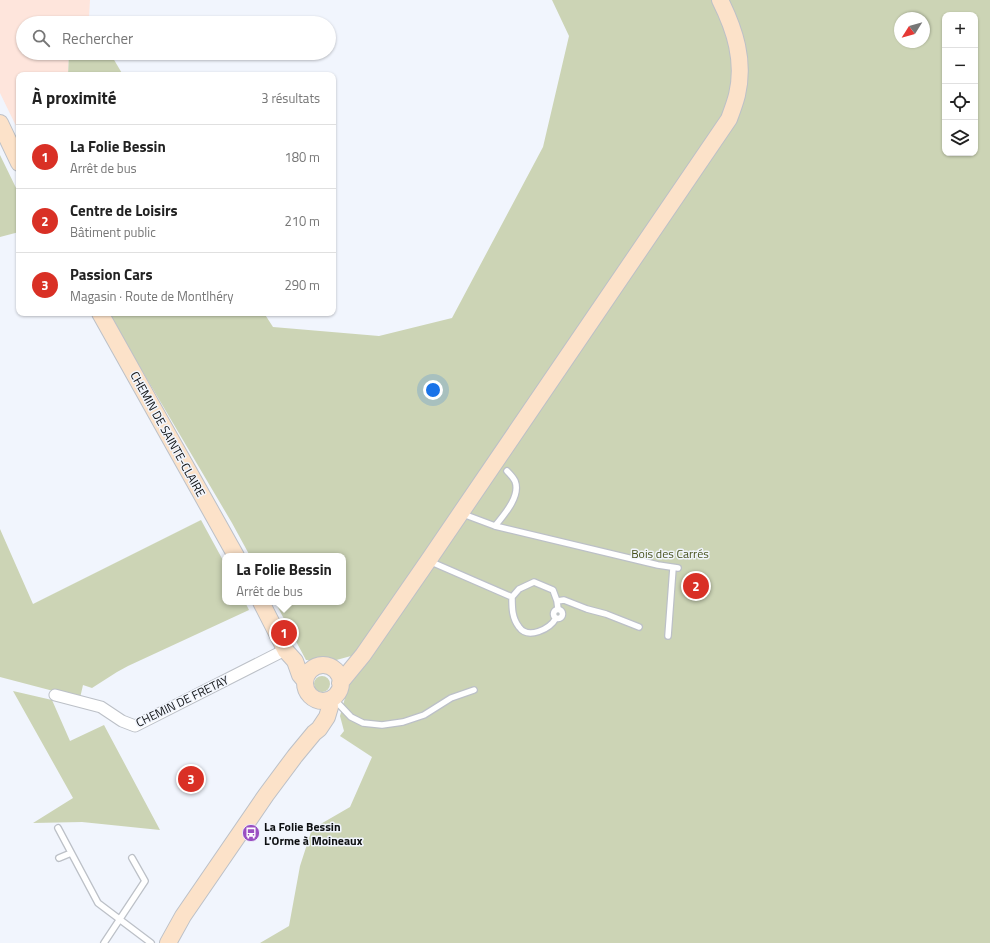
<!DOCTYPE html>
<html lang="fr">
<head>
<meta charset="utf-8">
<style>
	:root { --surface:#fff; --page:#f2f2f2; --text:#222; --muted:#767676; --line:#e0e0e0; --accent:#d93025 }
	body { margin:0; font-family:"Titillium Web",sans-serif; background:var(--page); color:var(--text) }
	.controls { position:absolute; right:12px; top:12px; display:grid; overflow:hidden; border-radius:8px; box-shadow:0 1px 3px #0004 }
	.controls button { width:36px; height:36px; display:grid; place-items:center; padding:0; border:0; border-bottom:1px solid var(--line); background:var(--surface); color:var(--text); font:20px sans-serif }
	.compass { position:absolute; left:894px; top:12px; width:36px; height:36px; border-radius:50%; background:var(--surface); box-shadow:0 1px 3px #0004; rotate:233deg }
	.you { position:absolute; left:433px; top:390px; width:14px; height:14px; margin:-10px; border:3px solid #fff; border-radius:50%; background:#1a73e8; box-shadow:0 0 0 6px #1a73e833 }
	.badge { display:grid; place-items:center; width:26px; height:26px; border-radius:50%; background:var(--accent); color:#fff; font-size:13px; font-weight:700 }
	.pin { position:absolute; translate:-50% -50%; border:2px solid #fff; box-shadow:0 1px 4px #0006 }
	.popup { position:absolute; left:222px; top:553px; width:124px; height:52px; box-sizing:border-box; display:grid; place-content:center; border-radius:8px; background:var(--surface); filter:drop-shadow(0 1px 3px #0005); font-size:13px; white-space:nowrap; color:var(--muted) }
	.popup b { font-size:15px; color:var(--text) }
	.popup::after { content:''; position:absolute; left:50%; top:100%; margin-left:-8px; border:8px solid transparent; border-top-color:var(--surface) }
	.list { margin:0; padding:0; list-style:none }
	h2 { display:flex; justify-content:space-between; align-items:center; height:52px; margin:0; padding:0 16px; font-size:17px }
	h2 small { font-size:13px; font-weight:400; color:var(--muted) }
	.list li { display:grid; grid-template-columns:26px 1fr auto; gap:12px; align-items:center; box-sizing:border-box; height:64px; padding:0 16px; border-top:1px solid var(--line) }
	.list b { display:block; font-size:15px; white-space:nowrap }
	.list p { margin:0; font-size:13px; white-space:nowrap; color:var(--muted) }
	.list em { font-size:13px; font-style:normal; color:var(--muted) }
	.icon { flex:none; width:22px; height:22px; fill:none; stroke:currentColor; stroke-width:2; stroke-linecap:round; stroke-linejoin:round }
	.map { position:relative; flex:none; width:990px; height:943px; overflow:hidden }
	.search { position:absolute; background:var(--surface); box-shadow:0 1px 3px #0004; left:16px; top:16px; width:320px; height:44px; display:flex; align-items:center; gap:10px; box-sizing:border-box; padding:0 14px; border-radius:22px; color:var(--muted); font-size:15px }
	.panel { position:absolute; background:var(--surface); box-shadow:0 1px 3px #0004; left:16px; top:72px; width:320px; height:244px; border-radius:8px }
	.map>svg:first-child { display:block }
	.industrial { fill:#fee5dc }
	.green { fill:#ccd4b5; fill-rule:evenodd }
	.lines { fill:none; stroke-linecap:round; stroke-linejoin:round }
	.service-casing { stroke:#bcc0c7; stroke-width:8 }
	.minor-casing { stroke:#bcc0c7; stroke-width:13 }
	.secondary-casing { stroke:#bcc0c7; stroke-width:18 }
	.service { stroke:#fff; stroke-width:5.5 }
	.minor { stroke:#fff; stroke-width:11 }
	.secondary { stroke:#fce2c9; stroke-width:16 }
	.labels { text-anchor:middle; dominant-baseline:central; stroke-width:3; stroke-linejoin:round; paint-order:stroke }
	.street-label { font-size:12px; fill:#0d0f11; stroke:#f1f5fd }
	.park-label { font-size:12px; fill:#46501b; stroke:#f1f5fd }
	.poi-label { font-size:12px; font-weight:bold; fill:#0d0f11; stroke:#f1f5fd; text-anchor:start }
</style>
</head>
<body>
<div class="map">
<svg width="990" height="943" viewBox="0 0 990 943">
	<rect width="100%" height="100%" fill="#f1f5fd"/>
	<path class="industrial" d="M0,0H90L89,17L70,19V23H23V53H69L68,75H19V128H17L0,93Z"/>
	<path class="green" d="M552,0H990V943H260L289,926L300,866L312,829L350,807L372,757L340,736L344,731L340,716L348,687L367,659L358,651L351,656L329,662L306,660L275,602H343V556H250L232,523L108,313H264L273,327L379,336L452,318L543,147L569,36ZM945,15H975V153H945ZM900,18H924V42H900Z
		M89,17L92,23H70V19Z
		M69,53H110L123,75H68Z
		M0,155L19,194V232L0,237Z
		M201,520L225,564V602H245L249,610L128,666L117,672L92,688L83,685L80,698L0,677V529L33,604Z
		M314 684a8 8 0 1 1 16 0a8 8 0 1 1-16 0Z
		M13,691L52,700L70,741L104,725L160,830L82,822L33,823L73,798Z"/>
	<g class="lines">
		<defs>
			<path id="service" d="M463,514L495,526L658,565L678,568
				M495,526C504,515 521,496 515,481C513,477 510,474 507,471
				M429,561L512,597
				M557,601L564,600L587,609L606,614L639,627
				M553.5 614a4.5 4.5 0 1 1 9 0a4.5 4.5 0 1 1-9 0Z
				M556,618C550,629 528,640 519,627C512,618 512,608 512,597L519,589L534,582L553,590L557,601L558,609
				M668,636L673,568
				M333,698L351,717L363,723L382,725L403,722L424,715L451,698L474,690
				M58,828L98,903L151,943
				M59,858L71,853
				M104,943L145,881L132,858"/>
			<path id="minor" d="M55,695L101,707L122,721L135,726L279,653L286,651"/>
			<path id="secondary" d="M0,123L19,163
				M100,313L236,556
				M261,602L286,651L295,661L300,675L305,681
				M305 683a18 18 0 1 1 36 0a18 18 0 1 1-36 0Z
				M340,683L363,655L428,561L729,119C732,111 735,103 737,95C745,61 735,30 720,0
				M168,943L183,916L266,795L295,756L314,733L319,729L327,717L330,707L328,700"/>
		</defs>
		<use href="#service" class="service-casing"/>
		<use href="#minor" class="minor-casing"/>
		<use href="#secondary" class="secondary-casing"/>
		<use href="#service" class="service"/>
		<use href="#minor" class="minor"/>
		<use href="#secondary" class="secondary"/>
	</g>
	<defs>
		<symbol id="bus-disc" viewBox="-11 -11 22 22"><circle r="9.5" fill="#9a4fc2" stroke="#f1f5fd"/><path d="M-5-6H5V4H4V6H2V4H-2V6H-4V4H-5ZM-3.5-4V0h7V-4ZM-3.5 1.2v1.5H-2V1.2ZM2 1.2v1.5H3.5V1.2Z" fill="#fff"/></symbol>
	</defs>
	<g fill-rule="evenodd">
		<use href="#bus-disc" x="241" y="823" width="20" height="20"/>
	</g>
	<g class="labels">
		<g class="street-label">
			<text transform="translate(168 434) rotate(61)">CHEMIN DE SAINTE-CLAIRE</text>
			<text transform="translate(182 701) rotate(-26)">CHEMIN DE FRETAY</text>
		</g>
		<g class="park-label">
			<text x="670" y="553">Bois des Carrés</text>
		</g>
		<g class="poi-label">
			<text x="264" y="826">La Folie Bessin<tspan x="264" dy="14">L'Orme à Moineaux</tspan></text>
		</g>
	</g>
</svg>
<div class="controls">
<button>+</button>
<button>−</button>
<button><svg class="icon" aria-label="locate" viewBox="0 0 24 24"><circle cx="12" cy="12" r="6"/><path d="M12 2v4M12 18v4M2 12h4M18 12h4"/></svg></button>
<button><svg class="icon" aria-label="layers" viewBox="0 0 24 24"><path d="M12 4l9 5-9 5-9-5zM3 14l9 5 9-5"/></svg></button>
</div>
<svg class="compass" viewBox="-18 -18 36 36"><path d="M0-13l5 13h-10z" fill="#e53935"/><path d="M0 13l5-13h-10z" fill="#767676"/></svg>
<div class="you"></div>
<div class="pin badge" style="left:284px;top:633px">1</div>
<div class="popup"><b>La Folie Bessin</b>Arrêt de bus</div>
<div class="pin badge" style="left:696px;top:586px">2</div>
<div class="pin badge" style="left:191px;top:779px">3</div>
<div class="search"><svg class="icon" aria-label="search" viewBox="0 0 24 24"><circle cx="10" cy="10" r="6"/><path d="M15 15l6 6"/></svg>Rechercher</div>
<section class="panel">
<h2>À proximité<small>3 résultats</small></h2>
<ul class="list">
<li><span class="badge">1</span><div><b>La Folie Bessin</b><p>Arrêt de bus</p></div><em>180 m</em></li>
<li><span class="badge">2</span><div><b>Centre de Loisirs</b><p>Bâtiment public</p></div><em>210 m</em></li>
<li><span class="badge">3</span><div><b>Passion Cars</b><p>Magasin · Route de Montlhéry</p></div><em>290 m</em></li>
</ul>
</section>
</div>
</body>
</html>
